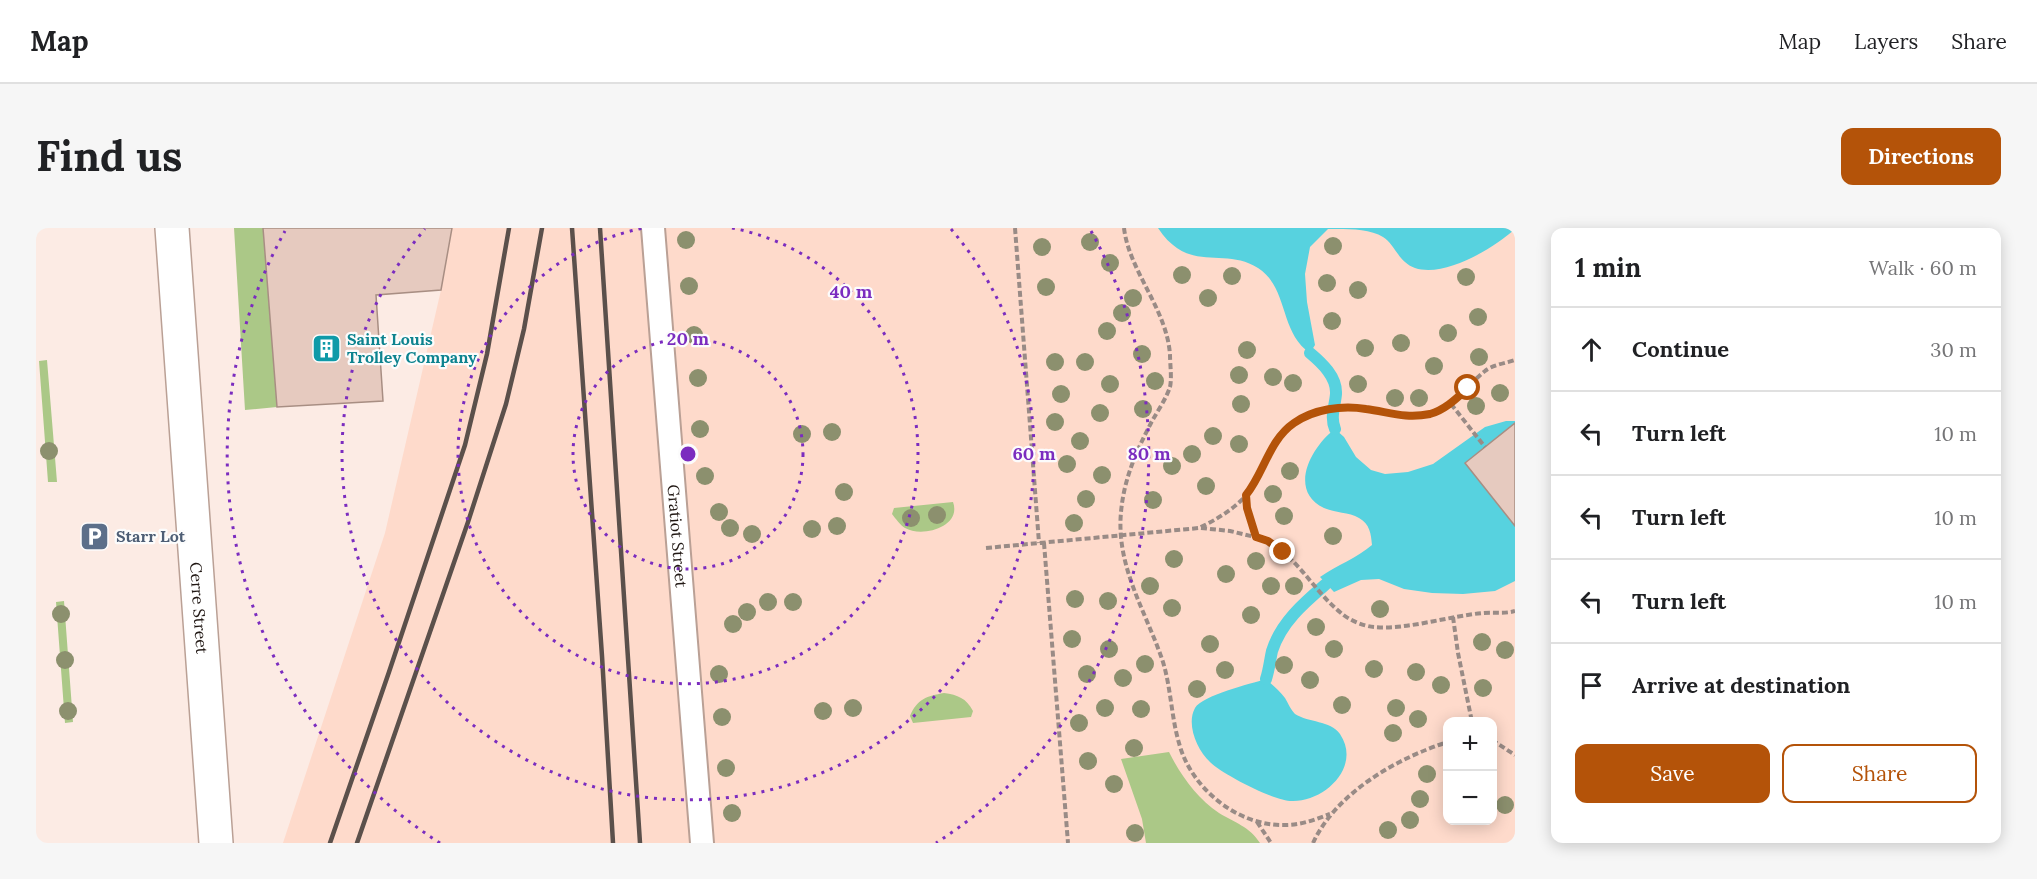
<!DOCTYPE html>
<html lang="en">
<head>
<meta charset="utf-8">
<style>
	:root { --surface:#fff; --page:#f6f6f6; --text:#202124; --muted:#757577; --line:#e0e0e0; --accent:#b45309 }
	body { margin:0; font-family:Lora,serif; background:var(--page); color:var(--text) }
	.controls { position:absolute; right:18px; bottom:18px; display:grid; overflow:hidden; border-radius:12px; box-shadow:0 3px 15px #0003 }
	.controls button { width:54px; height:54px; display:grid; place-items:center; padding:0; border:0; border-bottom:2px solid var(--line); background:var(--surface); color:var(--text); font:30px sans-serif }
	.stop { position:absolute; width:18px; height:18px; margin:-14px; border:4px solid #b45309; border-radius:50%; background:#fff }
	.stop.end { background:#b45309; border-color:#fff; box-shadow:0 2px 6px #0008 }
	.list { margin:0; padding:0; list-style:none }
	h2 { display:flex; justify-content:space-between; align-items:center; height:78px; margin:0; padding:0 24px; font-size:26px }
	h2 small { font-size:20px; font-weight:400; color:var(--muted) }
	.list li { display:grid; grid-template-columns:39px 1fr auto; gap:18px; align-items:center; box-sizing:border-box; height:84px; padding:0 24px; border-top:2px solid var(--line) }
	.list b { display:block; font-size:22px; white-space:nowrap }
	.list em { font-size:20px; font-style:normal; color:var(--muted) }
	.actions { display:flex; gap:12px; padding:18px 24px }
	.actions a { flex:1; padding:14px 0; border:2px solid var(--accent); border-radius:12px; text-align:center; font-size:21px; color:var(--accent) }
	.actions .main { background:var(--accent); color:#fff }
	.icon { flex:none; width:33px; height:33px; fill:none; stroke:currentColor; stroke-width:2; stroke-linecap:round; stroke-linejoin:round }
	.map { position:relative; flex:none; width:1479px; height:615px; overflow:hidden; border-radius:12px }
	header { display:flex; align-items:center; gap:36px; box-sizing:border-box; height:84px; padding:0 30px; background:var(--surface); border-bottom:2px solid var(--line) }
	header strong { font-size:28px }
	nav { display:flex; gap:33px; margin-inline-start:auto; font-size:21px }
	.intro { display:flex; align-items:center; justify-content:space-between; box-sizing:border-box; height:144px; padding:0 36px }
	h1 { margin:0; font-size:42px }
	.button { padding:15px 27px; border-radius:12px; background:var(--accent); color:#fff; font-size:21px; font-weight:700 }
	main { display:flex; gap:36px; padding:0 36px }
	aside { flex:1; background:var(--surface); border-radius:12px; box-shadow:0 3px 15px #0003 }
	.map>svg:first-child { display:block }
	.built { fill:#fedacb; fill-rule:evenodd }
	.green { fill:#abc887 }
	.water { fill:#57d2df }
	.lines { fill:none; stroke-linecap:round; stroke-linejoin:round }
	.stream { stroke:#57d2df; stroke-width:12 }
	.building { fill:#e6cabf; stroke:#a88e83; stroke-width:1.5 }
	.service-casing { stroke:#baa095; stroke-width:26 }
	.minor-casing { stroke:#baa095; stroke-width:36 }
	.path { stroke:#998b86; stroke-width:4; stroke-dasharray:6 3; stroke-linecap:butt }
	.service { stroke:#fff; stroke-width:22 }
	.minor { stroke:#fff; stroke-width:33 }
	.rail { stroke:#5b504b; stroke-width:4.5 }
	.tree { fill:#8c906e }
	.route { stroke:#b45309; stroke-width:8 }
	.ring { fill:none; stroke:#7b2cbf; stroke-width:3; stroke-dasharray:3 6 }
	.labels { text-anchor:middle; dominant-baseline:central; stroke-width:4.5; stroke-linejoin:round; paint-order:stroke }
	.culture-label { font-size:16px; font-weight:bold; fill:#0d838f; stroke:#fcfcfc; text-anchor:start }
	.service-label { font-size:16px; font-weight:bold; fill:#4e5e75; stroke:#fcfcfc; text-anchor:start }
	.street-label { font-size:16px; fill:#211814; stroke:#fcfcfc }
	.centre { fill:#7b2cbf; stroke:#fcfcfc; stroke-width:3 }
	.ring-label { font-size:18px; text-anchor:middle; font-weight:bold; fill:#7b2cbf; stroke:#fcfcfc; stroke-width:4.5; stroke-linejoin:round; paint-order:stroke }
</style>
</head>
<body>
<header>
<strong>Map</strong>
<nav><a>Map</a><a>Layers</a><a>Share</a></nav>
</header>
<div class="intro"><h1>Find us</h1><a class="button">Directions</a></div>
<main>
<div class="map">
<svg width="1479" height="615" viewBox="0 0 1479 615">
	<rect width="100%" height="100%" fill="#fcebe4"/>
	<path class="built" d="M416,0H1479V615H247L349,305L405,62ZM1412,494H1456V592H1412Z"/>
	<path class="green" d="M198,0H227L241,179L209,182Z
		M11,132L21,254H12L3,133Z
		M917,274C926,299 886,310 869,300C864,297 860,291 856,286L858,280Z
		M28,373L37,494L29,495L20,374Z
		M908,465C922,467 930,470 937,483L935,489L877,495L874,488C881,471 891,468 908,465Z
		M1133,524C1145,548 1161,570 1183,585C1198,594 1214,599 1224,615H1110L1106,591L1085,531Z"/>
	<path class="water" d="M1122,0H1479V1C1458,20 1409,50 1379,40C1362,34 1359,16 1347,9C1333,0 1308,1 1292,1L1274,19L1269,46L1271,74L1279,117L1274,125C1243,104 1253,60 1222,40C1188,18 1153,47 1122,0Z
		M1470,193H1479V353L1459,363L1427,366L1396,365L1368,361L1343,351L1325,352L1298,364L1284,349C1301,337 1321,330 1336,317C1335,306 1334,296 1323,290C1313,284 1299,285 1288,280C1251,262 1276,218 1299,201L1308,209L1320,229L1335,242L1349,246L1372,244L1397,236L1449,199Z
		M1230,451C1236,457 1244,463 1249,470C1252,475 1255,482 1259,486C1273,495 1294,492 1304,506C1326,539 1288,574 1256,573C1238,573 1186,546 1174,534C1161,522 1150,496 1159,480C1167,467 1214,456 1230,451Z"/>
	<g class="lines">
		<path class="stream" d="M1274,125C1286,135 1301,149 1300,166C1299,178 1294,189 1299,201
			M1230,451C1233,442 1234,432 1236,423C1245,394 1269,374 1290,356"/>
	</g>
	<path class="building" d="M227,0H416L405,62L340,67L347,173L241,179Z
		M1479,195V298L1429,235Z"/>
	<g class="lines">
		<defs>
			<g id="service">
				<path id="s1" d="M617,0L666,615"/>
			</g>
			<g id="minor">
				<path id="s2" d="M136,0L180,615"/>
			</g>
		</defs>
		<use href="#service" class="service-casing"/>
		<use href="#minor" class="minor-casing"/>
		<path class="path" d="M979,0L1003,315
			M1088,0C1093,43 1131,81 1134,127C1134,136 1136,150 1134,159C1130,171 1121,184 1115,195C1100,224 1088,251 1085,284C1080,338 1109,382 1126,431C1135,458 1135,488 1143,515C1155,561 1203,599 1250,597C1266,597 1280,591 1294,586
			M1415,176L1449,219
			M1210,267L1211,280L1220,309C1260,323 1274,360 1305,385C1313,392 1327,398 1338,399C1371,402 1413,388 1447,385C1458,384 1469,386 1479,383
			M1165,300L1194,303L1219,309
			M1008,315L1032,615
			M950,320L1163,300C1184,290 1208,275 1219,255C1231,234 1238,208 1259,194C1280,181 1309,177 1333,181C1354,185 1375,192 1396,185C1419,178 1431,157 1449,143C1456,137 1470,135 1479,132
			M1417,389L1422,425L1436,494
			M1456,512L1479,527
			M1221,594L1235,615
			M1277,615C1300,565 1361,530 1412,514"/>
		<use href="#service" class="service"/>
		<use href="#minor" class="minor"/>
		<path class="rail" d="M536,0L566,428L577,615
			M564,0L604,615
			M294,615L353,444L429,217L451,126L473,0
			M321,615L432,294L470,176L488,101L506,0"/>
	</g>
	<g class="tree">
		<circle cx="650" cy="12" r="9"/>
		<circle cx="1054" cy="14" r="9"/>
		<circle cx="1297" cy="18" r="9"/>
		<circle cx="1006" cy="19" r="9"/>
		<circle cx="1074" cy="35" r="9"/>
		<circle cx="1146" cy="47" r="9"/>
		<circle cx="1196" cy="48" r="9"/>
		<circle cx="1430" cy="49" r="9"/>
		<circle cx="1291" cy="55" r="9"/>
		<circle cx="653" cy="58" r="9"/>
		<circle cx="1010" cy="59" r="9"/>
		<circle cx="1322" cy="62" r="9"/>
		<circle cx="1097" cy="70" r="9"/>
		<circle cx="1172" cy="70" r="9"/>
		<circle cx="1086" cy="85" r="9"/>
		<circle cx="1442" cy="89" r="9"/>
		<circle cx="1296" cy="93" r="9"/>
		<circle cx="1071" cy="103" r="9"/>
		<circle cx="1412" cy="105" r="9"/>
		<circle cx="658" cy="107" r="9"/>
		<circle cx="1365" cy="115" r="9"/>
		<circle cx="1329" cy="120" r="9"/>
		<circle cx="1211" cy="122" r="9"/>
		<circle cx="1106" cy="126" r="9"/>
		<circle cx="1443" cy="129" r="9"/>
		<circle cx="1019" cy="134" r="9"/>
		<circle cx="1049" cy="134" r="9"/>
		<circle cx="1398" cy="138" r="9"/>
		<circle cx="1203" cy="147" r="9"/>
		<circle cx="1237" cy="149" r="9"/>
		<circle cx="662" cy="150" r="9"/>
		<circle cx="1119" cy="153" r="9"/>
		<circle cx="1257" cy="155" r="9"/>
		<circle cx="1074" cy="156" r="9"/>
		<circle cx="1322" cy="156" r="9"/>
		<circle cx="1464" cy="165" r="9"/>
		<circle cx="1025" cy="166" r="9"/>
		<circle cx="1359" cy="170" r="9"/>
		<circle cx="1383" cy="170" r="9"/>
		<circle cx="1205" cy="176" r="9"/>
		<circle cx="1440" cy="178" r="9"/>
		<circle cx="1107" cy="181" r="9"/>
		<circle cx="1064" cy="185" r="9"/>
		<circle cx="1019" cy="194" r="9"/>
		<circle cx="664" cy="201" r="9"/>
		<circle cx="796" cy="204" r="9"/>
		<circle cx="766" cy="206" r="9"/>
		<circle cx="1177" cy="208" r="9"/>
		<circle cx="1044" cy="213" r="9"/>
		<circle cx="1203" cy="216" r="9"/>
		<circle cx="13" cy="223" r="9"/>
		<circle cx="1156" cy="226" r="9"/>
		<circle cx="1031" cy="236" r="9"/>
		<circle cx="1136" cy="238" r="9"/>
		<circle cx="1254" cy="243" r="9"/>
		<circle cx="1066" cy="247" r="9"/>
		<circle cx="669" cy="248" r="9"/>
		<circle cx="1170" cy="258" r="9"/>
		<circle cx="808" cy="264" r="9"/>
		<circle cx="1237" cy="266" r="9"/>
		<circle cx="1050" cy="271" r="9"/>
		<circle cx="1117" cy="272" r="9"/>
		<circle cx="683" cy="284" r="9"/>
		<circle cx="901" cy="287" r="9"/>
		<circle cx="1248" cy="288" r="9"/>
		<circle cx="875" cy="290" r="9"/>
		<circle cx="1038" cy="295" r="9"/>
		<circle cx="801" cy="298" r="9"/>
		<circle cx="694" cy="300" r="9"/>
		<circle cx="776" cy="301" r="9"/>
		<circle cx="716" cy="306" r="9"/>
		<circle cx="1297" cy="308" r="9"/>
		<circle cx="1138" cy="331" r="9"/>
		<circle cx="1220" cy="333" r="9"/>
		<circle cx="1190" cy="346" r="9"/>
		<circle cx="1114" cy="358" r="9"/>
		<circle cx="1235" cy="358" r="9"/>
		<circle cx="1258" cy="358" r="9"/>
		<circle cx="1039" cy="371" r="9"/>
		<circle cx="1072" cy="373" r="9"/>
		<circle cx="732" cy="374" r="9"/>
		<circle cx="757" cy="374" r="9"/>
		<circle cx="1136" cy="380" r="9"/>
		<circle cx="1344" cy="381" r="9"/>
		<circle cx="711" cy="384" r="9"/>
		<circle cx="25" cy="386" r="9"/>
		<circle cx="1215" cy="387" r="9"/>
		<circle cx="697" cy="396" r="9"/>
		<circle cx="1280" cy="399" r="9"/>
		<circle cx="1036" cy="411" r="9"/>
		<circle cx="1446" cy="414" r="9"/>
		<circle cx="1174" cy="416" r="9"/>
		<circle cx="1073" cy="421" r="9"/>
		<circle cx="1298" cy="421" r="9"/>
		<circle cx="1469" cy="422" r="9"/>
		<circle cx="29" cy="432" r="9"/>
		<circle cx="1109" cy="436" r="9"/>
		<circle cx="1248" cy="437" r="9"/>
		<circle cx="1338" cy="441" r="9"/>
		<circle cx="1189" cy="442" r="9"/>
		<circle cx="1380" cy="444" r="9"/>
		<circle cx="683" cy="446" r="9"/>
		<circle cx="1051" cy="446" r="9"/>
		<circle cx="1087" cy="450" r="9"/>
		<circle cx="1274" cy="452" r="9"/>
		<circle cx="1405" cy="457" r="9"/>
		<circle cx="1447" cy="460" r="9"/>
		<circle cx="1161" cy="461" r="9"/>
		<circle cx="1306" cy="477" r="9"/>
		<circle cx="817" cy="480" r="9"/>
		<circle cx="1069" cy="480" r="9"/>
		<circle cx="1360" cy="480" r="9"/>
		<circle cx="1105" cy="481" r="9"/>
		<circle cx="32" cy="483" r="9"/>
		<circle cx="787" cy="483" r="9"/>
		<circle cx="686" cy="489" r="9"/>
		<circle cx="1382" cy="491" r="9"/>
		<circle cx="1043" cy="495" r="9"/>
		<circle cx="1357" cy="505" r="9"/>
		<circle cx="1098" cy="520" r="9"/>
		<circle cx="1052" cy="533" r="9"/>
		<circle cx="690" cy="540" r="9"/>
		<circle cx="1391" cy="546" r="9"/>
		<circle cx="1078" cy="556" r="9"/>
		<circle cx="1384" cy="571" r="9"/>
		<circle cx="1469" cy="577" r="9"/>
		<circle cx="696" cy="585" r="9"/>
		<circle cx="1374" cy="592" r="9"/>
		<circle cx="1352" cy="602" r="9"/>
		<circle cx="1099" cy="605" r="9"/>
	</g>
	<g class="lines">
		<path class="route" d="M1247,324L1232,313L1220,309L1211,280L1210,267C1228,245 1233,212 1258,195C1278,181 1306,177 1330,181C1353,184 1369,191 1394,186C1409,182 1421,170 1432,160"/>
	</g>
	<g class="ring">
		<circle cx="652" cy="226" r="115"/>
		<path d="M696 0A230 230 0 1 1 608 0"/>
		<path d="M915 1A346 346 0 1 1 389 1"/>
		<path d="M404 615A461 461 0 0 1 249 3M1055 3A461 461 0 0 1 900 615"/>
	</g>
	<defs>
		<symbol id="building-square" viewBox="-11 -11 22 22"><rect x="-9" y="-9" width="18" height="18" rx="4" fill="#0f9aa8" stroke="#fcfcfc"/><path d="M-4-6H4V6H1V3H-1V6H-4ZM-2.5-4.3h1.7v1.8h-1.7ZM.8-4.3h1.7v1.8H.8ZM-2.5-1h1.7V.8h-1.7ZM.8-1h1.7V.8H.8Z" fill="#fff"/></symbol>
		<symbol id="parking-square" viewBox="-11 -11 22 22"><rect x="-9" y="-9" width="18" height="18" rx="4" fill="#5c6f8a" stroke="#fcfcfc"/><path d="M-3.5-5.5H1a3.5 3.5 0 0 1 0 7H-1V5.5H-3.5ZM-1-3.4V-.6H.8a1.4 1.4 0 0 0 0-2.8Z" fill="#fff"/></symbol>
	</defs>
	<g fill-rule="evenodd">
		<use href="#building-square" x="274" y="104" width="33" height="33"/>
		<use href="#parking-square" x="42" y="292" width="33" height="33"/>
	</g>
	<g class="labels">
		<g class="culture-label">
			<text x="311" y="111">Saint Louis<tspan x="311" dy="18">Trolley Company</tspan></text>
		</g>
		<g class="service-label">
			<text x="80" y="308">Starr Lot</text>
		</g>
		<g class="street-label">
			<text stroke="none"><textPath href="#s1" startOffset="309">Gratiot Street</textPath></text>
			<text stroke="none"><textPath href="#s2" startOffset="381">Cerre Street</textPath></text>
		</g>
	</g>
	<circle cx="652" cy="226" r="9" class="centre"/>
	<g class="ring-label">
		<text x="815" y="70">40 m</text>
		<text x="652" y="117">20 m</text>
		<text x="998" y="232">60 m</text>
		<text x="1113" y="232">80 m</text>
	</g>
</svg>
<div class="controls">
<button>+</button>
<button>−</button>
</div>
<div class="stop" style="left:1432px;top:160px"></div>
<div class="stop end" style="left:1247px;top:324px"></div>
</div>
<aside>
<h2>1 min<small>Walk · 60 m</small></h2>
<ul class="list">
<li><svg class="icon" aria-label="ahead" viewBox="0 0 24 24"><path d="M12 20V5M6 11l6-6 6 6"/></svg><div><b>Continue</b></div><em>30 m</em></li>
<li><svg class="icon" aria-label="left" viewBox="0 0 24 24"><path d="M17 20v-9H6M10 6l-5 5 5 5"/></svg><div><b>Turn left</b></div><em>10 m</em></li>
<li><svg class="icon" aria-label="left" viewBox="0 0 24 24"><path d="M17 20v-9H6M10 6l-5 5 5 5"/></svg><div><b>Turn left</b></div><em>10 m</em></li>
<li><svg class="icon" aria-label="left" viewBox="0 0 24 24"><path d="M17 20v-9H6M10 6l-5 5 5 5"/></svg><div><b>Turn left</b></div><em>10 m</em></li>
<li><svg class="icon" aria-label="arrive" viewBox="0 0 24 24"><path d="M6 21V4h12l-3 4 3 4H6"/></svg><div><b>Arrive at destination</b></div></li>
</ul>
<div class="actions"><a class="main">Save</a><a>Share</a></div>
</aside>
</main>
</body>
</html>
